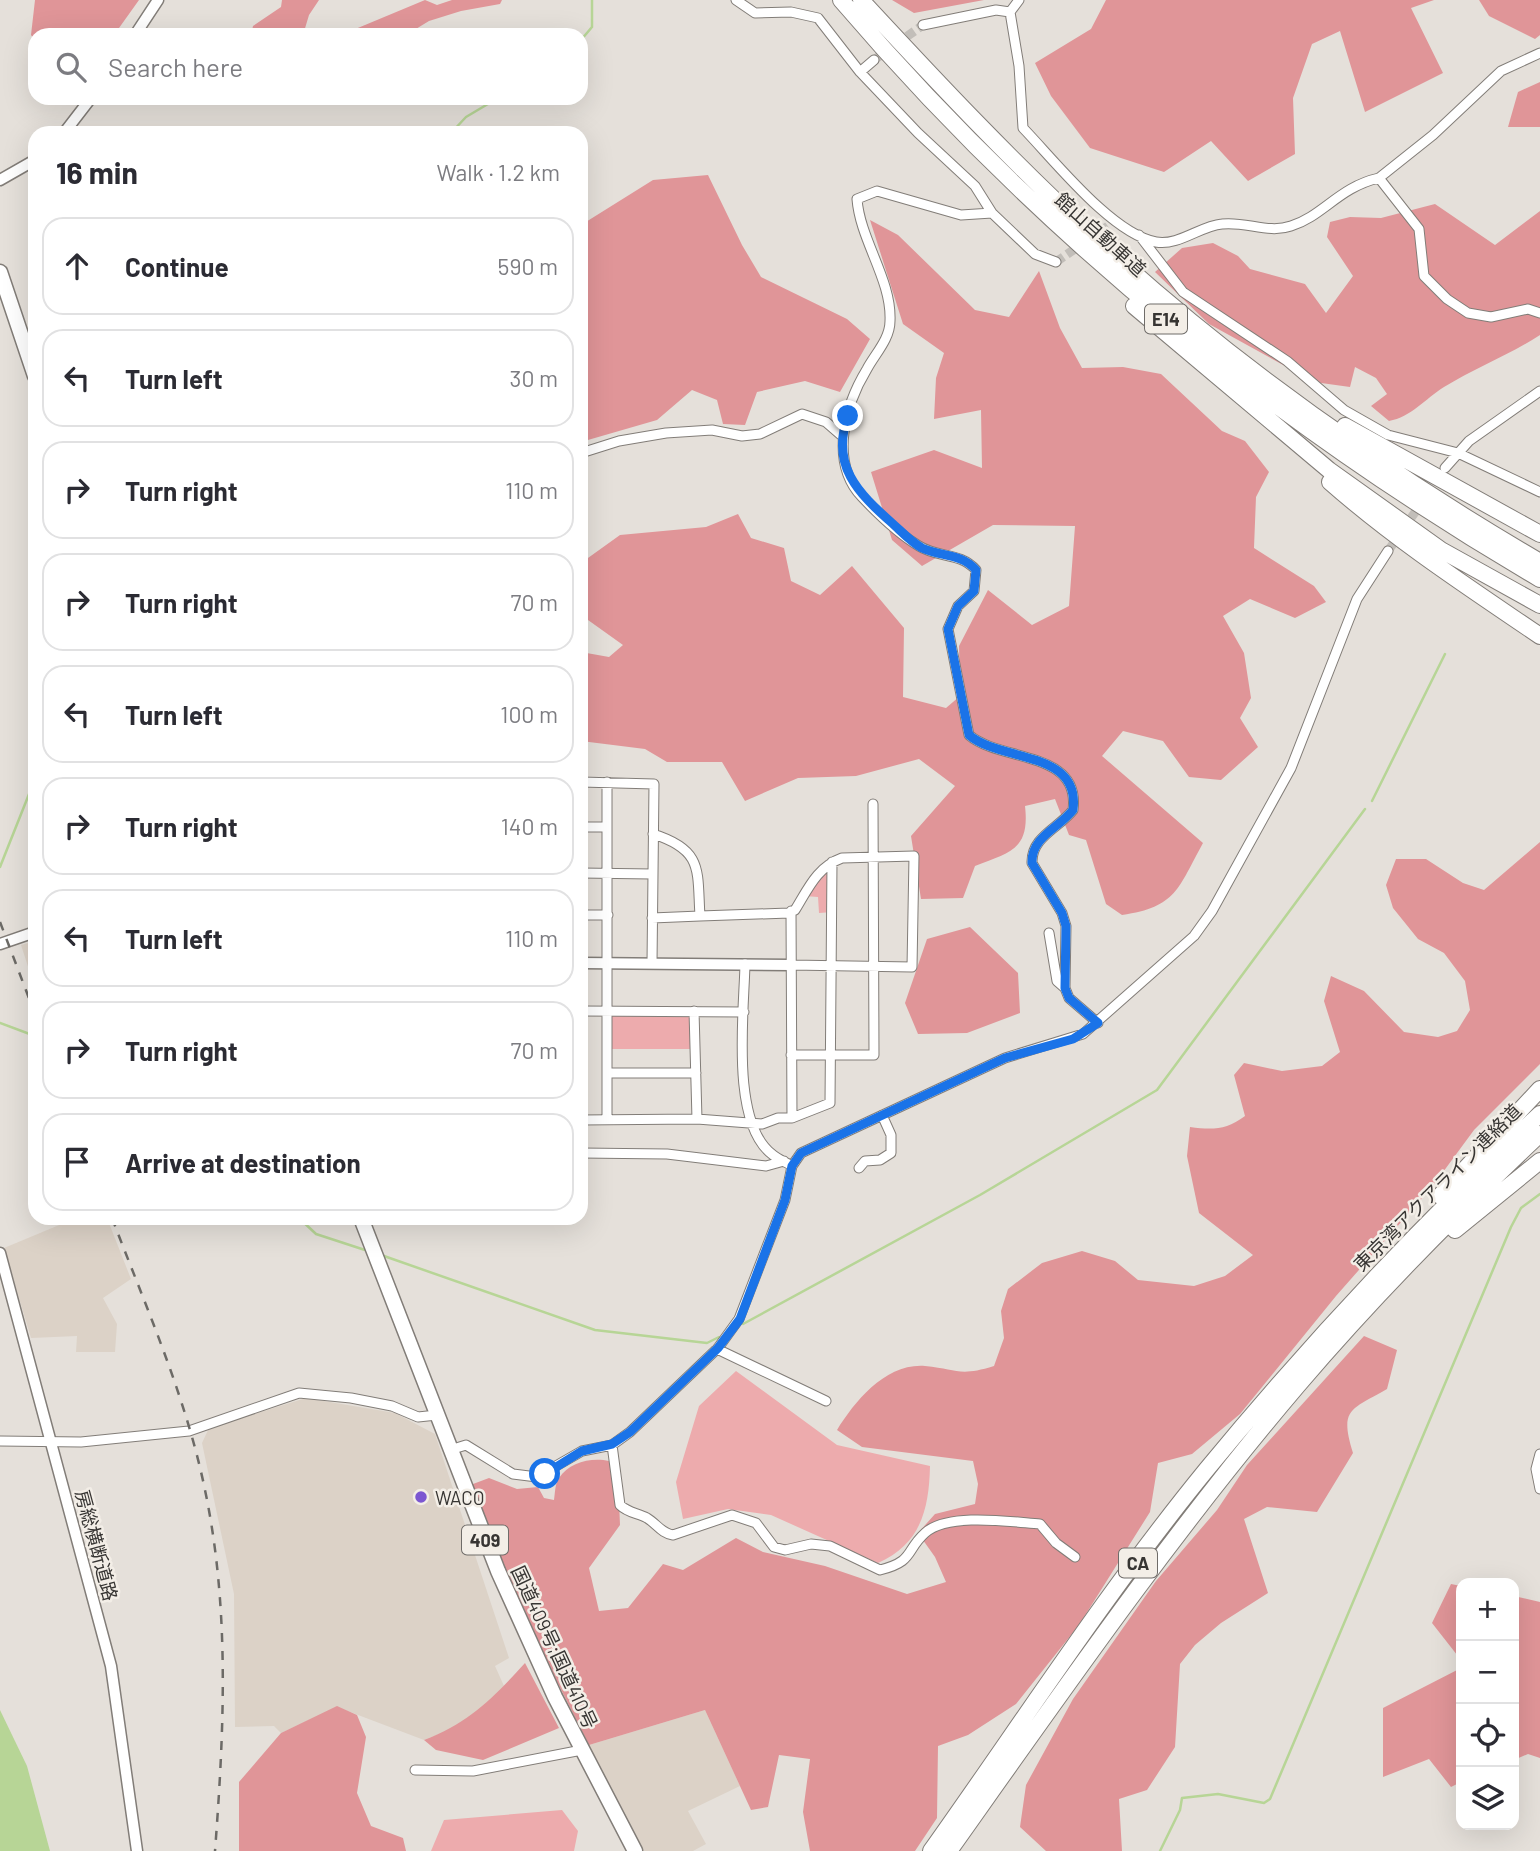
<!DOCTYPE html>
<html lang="en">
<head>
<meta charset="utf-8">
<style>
	:root { --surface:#fff; --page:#f7f7f7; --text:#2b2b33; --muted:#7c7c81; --line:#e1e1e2 }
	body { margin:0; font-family:Barlow,"Noto Sans JP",sans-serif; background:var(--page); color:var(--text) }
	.controls { position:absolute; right:21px; bottom:21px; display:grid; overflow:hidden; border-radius:14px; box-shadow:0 7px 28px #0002 }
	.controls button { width:63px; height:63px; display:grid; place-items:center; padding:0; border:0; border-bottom:2px solid var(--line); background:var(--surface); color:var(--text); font:35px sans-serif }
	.stop { position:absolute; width:21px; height:21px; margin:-16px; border:5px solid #1a73e8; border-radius:50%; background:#fff }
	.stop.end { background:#1a73e8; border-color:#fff; box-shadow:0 2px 7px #0008 }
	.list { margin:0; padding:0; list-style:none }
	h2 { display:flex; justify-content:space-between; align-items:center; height:91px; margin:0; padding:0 28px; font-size:30px }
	h2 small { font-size:23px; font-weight:400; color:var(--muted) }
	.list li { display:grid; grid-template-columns:46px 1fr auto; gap:21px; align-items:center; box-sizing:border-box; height:98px; margin:0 14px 14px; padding:0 14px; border:2px solid var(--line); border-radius:21px }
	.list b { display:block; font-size:26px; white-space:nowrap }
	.list em { font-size:23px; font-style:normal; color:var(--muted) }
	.icon { flex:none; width:38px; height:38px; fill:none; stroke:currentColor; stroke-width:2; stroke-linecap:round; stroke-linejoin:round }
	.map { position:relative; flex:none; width:1540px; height:1851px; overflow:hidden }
	.search { position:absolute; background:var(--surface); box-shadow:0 7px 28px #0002; left:28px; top:28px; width:560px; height:77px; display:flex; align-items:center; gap:18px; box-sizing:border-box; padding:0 24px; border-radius:21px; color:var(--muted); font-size:26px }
	.panel { position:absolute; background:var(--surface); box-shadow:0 7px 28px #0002; left:28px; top:126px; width:560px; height:1099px; border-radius:21px }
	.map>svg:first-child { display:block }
	.built { fill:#dcd2c7 }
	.green { fill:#edabad }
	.forest { fill:#e09598 }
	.water { fill:#b7d596 }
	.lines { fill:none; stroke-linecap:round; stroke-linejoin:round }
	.stream { stroke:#b7d596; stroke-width:2.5 }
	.minor-tunnel { stroke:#c2beb9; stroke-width:9; stroke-dasharray:9 4.5; stroke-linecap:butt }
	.minor-casing { stroke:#827d78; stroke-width:11 }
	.tertiary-casing { stroke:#827d78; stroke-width:13 }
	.trunk-casing { stroke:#827d78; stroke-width:17 }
	.motorway-casing { stroke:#827d78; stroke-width:18 }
	.minor { stroke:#fff; stroke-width:9 }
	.tertiary { stroke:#fff; stroke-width:10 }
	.trunk { stroke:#fff; stroke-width:14 }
	.motorway { stroke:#fff; stroke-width:16 }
	.rail { stroke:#6c6a66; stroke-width:2.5; stroke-dasharray:9 9; stroke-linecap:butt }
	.route { stroke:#1a73e8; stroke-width:9 }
	.poi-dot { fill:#7c57d1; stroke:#f3eee7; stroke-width:2.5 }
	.labels { text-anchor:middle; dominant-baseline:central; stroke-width:5; stroke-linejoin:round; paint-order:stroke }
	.shield { fill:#f3eee7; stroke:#6f6c69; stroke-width:2 }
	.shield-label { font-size:18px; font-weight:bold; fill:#373533 }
	.street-label { font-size:19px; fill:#373533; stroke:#f3eee7 }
	.poi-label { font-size:19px; fill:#373533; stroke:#f3eee7; text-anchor:start }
</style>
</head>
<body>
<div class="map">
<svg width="1540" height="1851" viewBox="0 0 1540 1851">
	<rect width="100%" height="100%" fill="#e5e0da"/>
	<path class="built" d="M35,941V988L21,945Z
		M76,1218H107L131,1279L103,1298L117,1324L115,1352H76L77,1336L31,1338L4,1248Z
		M306,1398L395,1413L435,1434L509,1658L495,1666L504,1686L489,1704L455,1728L424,1740L337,1707L281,1733L274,1726L235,1727L234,1594L202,1443L209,1428Z
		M705,1710L740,1786L688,1811L706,1844L693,1851H644L589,1745Z"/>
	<path class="green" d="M832,862L833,912L819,913L818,897L804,896Z
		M609,1011H694L695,1049H608Z
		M736,1371L837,1445L930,1466C929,1509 921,1544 878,1563L771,1515L728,1509L683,1519L676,1482L699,1406Z
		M562,1810L578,1831L574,1851H431L444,1820Z"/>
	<path class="forest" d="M35,0H139L114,35H35V40L31,35Z
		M282,0H319L309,15L303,35H251L253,26L281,7Z
		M425,0L437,5L452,0H502L500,4L461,11L429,21L406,35H341Z
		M892,0H984L914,13Z
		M1106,0H1434L1411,8L1443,73L1365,112L1340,31L1312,44L1293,98L1295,154L1248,181L1211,141L1164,172L1090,148L1051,96L1035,63L1091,29Z
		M1479,0H1540V35L1535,39L1489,16Z
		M1540,82V127H1508L1518,92Z
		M708,175L742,245L761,277L847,319L870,339L840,392L805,381L757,392L745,425L723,424L717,400L692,390L657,420L581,442V225L653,180Z
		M1435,204L1495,245L1540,211V335C1509,355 1475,368 1444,387C1425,399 1411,417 1389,421L1371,406L1387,394L1376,378L1355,367L1350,387L1314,382L1209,324L1155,272L1182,248L1213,243L1238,256L1250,269L1305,284L1326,313L1353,276L1327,237L1330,222L1350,217L1381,218Z
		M870,220L898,235L975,310L1009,317L1039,271L1060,328L1082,368L1123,367L1161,374L1222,431L1245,441L1269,472L1256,497L1254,548L1314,586L1326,602L1295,618L1250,599L1223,616L1244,653L1251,698L1240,718L1258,747L1221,780L1189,777L1163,741L1123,731L1102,756L1203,843C1178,888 1177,907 1122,915L1106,904L1086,840L1069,835L1055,799L1025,806C1030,850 1010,852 975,866L963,898L921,899L911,836L955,786L919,759L856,776L798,778L745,801L722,762H667L645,749L581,741V652L609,657L623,645L581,615V563L620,535L706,527L738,514L751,538L784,548L791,581L820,595L852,566L904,628L903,697L946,708L960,696L959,646L988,590L1032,625L1069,606L1075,526L993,525L922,566L892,540L871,472L934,450L982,468L981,410L934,419L936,378L944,353L903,324Z
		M1540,842V1064L1474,1130L1432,1187L1336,1296L1240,1414L1192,1454L1158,1463L1150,1512L1079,1625L1016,1704L968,1735L938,1746L937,1818L915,1851H810L803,1812L810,1759L779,1755L768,1807L751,1810L705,1710L589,1745L538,1644L472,1491L473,1484L489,1478L517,1489L538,1487L544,1498L554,1500C555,1494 555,1483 559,1478C569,1462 592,1457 609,1461L618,1478L620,1525L589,1568L599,1611L628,1608L663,1564L683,1570L736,1538L763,1552L825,1566L907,1594L946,1582L935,1557L918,1533L935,1514L975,1504L978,1484L973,1461L862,1447L837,1430C855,1401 886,1363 925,1366C957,1369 959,1377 994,1366L1004,1338L1001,1311L1008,1289L1042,1263L1082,1251L1115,1261L1138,1280L1194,1286L1225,1276L1253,1255L1199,1213L1187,1156L1190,1127C1213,1130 1226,1130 1245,1116L1234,1075L1244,1063L1282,1071L1322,1066L1340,1052L1324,1001L1331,976L1364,991L1404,1032L1438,1037L1457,1031L1470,1010L1465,981L1444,953L1418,939L1393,908L1386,885L1396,859H1426L1463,883L1484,890Z
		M970,927L1018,973L1020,1013L967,1033L918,1034L905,1003L927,939Z
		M1364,1336L1397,1350L1387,1389C1351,1410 1339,1408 1353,1453L1317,1512L1267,1507L1244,1519L1268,1593L1221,1623L1195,1645L1180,1664L1175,1747L1147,1790L1119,1799L1122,1851H1046L1020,1827L1026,1785L1073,1699L1156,1581L1217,1510L1247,1465Z
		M1451,1584L1461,1586V1660L1432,1623Z
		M1514,1596L1540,1602V1758L1528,1754L1514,1760Z
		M525,1663L559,1728L483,1760L436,1750L424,1740C470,1722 492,1699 525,1663Z
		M1461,1668V1782L1451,1787L1429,1759L1383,1777V1708Z
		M337,1706L357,1715L366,1737L357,1793L371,1826L403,1838L406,1851H239V1782L281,1733Z"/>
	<path class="water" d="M0,1710L27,1766L50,1851H0Z"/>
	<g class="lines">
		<path class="stream" d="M581,40L592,27V0
			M451,133L466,117L498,98
			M1372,801L1445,654
			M0,867L35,779
			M0,1023L35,1036
			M299,1218L316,1234L365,1250
			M384,1256L595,1330L707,1343L719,1337
			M743,1324L980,1195L1157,1090L1365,809
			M1160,1851L1180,1810L1182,1798L1218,1794L1264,1803L1270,1799L1511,1227L1521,1208L1540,1194"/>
		<path class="minor-tunnel" d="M874,60L923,25
			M1056,262L1108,226
			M1388,551L1441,475"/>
		<defs>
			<path id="minor" d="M736,0L755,13L791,12L818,18L860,72L918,133L975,186L992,213L1035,254L1056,262
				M1010,12L1019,66L1023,128C1054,160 1112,234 1156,242C1179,246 1200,226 1222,224C1246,221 1268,234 1291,226C1323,216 1339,187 1379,178L1419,229L1424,276L1447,299L1468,313L1491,317L1528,309L1540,313
				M1010,12L1019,0
				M923,25L996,10L1010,12
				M860,72L874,60
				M1379,178L1433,135L1501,71L1540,53
				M992,213L961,215L877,191L857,199C860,240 892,280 890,321C890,339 875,354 867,369C845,405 829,462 862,497C878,514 899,534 919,546C938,558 960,552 976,570L974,591L958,606L948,629L969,735C1000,762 1081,750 1073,810C1059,828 1031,837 1032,863L1062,913L1066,926L1065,988L1069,998L1098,1023
				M1139,235L1183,292L1287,361L1344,410L1388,435L1458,453L1540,492
				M581,453L619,441L666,433L712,430L742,436L760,434L802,414L826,422L841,435
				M1445,468L1469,441L1540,391
				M581,782L654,784L652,963
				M607,782V1120
				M581,827H607
				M653,834C704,850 697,871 700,916L789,913L795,910C808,889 817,867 842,858L914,856L912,967L791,965
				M581,873L652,874
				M791,911L792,1118
				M581,915H608
				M652,918L700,916
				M1049,933L1057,981L1065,988
				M745,964C744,1012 730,1124 773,1155C779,1160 786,1162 792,1166
				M581,1011L744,1012
				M694,1011L697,1119
				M791,1055H874L873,804
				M608,1073H696
				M581,1120L697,1119L762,1124L778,1118H792L830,1103L832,862
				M581,1153L667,1154L766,1166L784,1161
				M859,1168L865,1161L880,1160L891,1153V1135L882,1115
				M717,1349L826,1401
				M0,1441L81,1442L189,1431L299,1393L351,1398L392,1406L418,1417L437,1415
				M612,1445L620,1505C628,1513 638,1513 647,1518C657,1524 661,1533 673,1535L732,1515L756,1523L774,1547L785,1550L811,1544L830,1546L880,1570C915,1561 905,1551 925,1533C948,1512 1012,1522 1040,1524L1056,1543L1075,1557
				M450,1450L466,1445L513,1474L537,1477L582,1451L612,1445L630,1432L718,1348L739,1319L785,1200L792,1166L801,1153L1005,1058L1083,1034L1194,936L1212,911L1291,768L1357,599L1388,551
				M1540,1454L1536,1469L1540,1489
				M415,1770L473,1771L582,1750"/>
			<path id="tertiary" d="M135,35L158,0
				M64,133L91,98
				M0,180L35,160
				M0,944L35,932
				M581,963L791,965
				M0,1253L111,1666L137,1851"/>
			<path id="trunk" d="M0,272L35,376
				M361,1218L498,1571L555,1697L635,1851"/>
			<path id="motorway" d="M841,0C1039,232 1277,425 1540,579
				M861,0C937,82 1013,163 1095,238C1230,363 1381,469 1540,562
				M1134,306L1329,470L1441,550L1540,605
				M1345,426L1540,534
				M1330,482C1396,540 1468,587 1540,636
				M1440,1196L1540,1089
				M1455,1230L1540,1161
				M931,1851C1022,1723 1108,1590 1207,1469C1310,1344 1421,1225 1540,1114
				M949,1851C1061,1693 1172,1533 1298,1385C1373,1297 1455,1214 1540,1134"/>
		</defs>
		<use href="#minor" class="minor-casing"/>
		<use href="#tertiary" class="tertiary-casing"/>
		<use href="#trunk" class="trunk-casing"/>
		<use href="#motorway" class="motorway-casing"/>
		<use href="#minor" class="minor"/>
		<use href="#tertiary" class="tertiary"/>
		<use href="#trunk" class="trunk"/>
		<use href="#motorway" class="motorway"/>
		<path class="rail" d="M0,922L35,1014
			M112,1218C146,1307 186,1397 205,1490C230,1609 224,1731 215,1851"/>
	</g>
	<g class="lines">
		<path class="route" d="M545,1474L582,1451L612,1444L630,1432L718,1348L740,1319L785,1200L792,1166L801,1153L1005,1058L1073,1039L1098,1023L1069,998L1065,988L1066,926L1062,913L1032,863C1031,837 1059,828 1073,810C1081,750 1000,762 969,735L948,629L958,606L974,591L976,570C961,553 941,557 922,548C911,542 901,531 892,523C858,493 830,465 848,416"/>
	</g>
	<circle class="poi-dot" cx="421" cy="1497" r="7"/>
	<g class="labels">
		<g class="shield">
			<rect x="1145" y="304.5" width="42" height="29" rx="5"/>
			<rect x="462" y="1525.5" width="46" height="29" rx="5"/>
			<rect x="1119" y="1548.5" width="38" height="29" rx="5"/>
		</g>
		<g class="shield-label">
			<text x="1166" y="319">E14</text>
			<text x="485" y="1540">409</text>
			<text x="1138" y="1563">CA</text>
		</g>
		<g class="street-label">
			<text transform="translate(1101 234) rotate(42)">館山自動車道</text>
			<text transform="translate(1437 1187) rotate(-45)">東京湾アクアライン連絡道</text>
			<text transform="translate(97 1545) rotate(75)">房総横断道路</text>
			<text transform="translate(555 1647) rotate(65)">国道409号;国道410号</text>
		</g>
		<g class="poi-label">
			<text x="435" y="1497">WACO</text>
		</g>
	</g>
</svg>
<div class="controls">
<button>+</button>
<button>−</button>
<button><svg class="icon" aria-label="locate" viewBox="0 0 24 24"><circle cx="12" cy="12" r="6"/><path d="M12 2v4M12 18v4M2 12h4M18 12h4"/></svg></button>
<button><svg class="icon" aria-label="layers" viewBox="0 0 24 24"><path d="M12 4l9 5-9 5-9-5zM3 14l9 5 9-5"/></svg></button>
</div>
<div class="stop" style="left:545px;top:1474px"></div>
<div class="stop end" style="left:848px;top:416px"></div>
<div class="search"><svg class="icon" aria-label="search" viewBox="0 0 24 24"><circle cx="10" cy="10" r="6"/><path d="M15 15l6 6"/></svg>Search here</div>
<section class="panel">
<h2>16 min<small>Walk · 1.2 km</small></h2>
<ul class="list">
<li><svg class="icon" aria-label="ahead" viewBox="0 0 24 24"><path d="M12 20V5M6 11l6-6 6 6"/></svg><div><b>Continue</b></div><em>590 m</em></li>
<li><svg class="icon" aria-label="left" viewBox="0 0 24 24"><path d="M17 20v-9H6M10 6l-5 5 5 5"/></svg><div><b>Turn left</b></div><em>30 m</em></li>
<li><svg class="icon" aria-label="right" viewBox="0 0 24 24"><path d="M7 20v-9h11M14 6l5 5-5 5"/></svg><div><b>Turn right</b></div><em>110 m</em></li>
<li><svg class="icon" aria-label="right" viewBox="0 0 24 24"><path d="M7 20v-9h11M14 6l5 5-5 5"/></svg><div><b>Turn right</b></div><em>70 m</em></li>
<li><svg class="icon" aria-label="left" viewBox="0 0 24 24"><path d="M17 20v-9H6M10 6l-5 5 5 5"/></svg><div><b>Turn left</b></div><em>100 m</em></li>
<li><svg class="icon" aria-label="right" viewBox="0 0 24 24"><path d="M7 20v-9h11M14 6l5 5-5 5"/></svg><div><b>Turn right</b></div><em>140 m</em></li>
<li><svg class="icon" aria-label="left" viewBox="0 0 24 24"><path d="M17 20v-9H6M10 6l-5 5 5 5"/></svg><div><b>Turn left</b></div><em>110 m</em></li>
<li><svg class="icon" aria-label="right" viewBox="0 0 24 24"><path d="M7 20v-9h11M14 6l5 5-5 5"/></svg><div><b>Turn right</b></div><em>70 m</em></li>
<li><svg class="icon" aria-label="arrive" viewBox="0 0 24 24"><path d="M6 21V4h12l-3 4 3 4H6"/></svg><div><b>Arrive at destination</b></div></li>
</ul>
</section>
</div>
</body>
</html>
